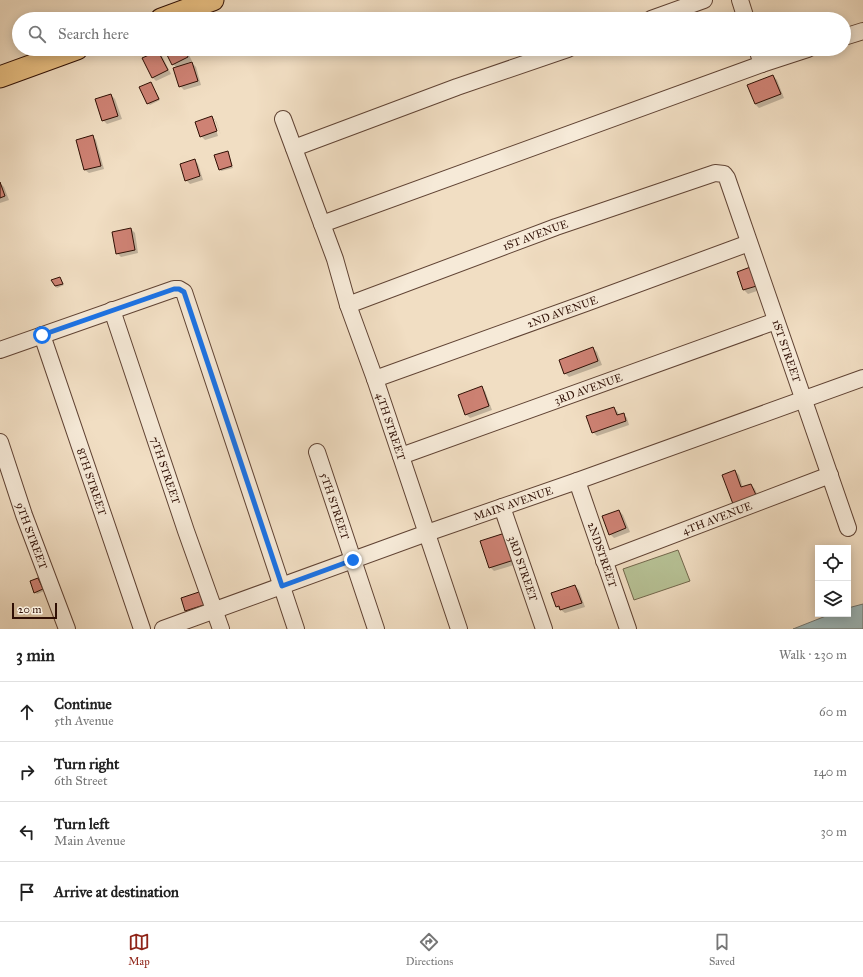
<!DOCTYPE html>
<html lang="en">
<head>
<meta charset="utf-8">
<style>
	:root { --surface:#fff; --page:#f2f2f2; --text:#222; --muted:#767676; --line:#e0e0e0; --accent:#8f2418 }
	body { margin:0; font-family:"IM FELL Great Primer",serif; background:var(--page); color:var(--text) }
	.controls { position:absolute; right:12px; bottom:12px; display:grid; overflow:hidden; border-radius:0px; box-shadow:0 2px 10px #0003 }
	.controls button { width:36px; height:36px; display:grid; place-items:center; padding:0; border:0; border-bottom:1px solid var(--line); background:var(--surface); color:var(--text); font:20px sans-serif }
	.scale { position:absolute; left:12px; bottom:10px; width:45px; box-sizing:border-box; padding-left:4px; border:2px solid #2f0f04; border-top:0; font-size:11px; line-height:14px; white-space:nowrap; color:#2f0f04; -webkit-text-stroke:3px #f6ead8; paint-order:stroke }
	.stop { position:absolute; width:12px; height:12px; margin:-9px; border:3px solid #1a73e8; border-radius:50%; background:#fff }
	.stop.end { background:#1a73e8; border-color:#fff; box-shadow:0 1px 4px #0008 }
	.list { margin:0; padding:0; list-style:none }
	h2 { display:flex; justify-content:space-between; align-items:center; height:52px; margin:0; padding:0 16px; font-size:17px }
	h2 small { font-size:13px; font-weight:400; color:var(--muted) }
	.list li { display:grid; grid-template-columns:26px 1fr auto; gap:12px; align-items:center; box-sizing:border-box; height:60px; padding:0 16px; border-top:1px solid var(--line) }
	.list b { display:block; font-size:15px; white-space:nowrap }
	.list p { margin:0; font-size:13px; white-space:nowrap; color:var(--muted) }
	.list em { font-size:13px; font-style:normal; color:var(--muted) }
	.icon { flex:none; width:22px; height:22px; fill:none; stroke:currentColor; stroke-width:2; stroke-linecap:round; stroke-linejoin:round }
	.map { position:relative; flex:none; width:863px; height:629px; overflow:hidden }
	.search { position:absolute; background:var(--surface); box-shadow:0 2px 10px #0003; left:12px; right:12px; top:12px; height:44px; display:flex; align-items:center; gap:10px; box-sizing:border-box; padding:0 14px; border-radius:22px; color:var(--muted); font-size:15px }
	.sheet { height:292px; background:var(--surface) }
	nav { display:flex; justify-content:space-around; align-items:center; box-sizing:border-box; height:56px; border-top:1px solid var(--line); background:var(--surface); font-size:11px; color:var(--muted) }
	nav a { display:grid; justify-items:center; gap:2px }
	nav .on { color:var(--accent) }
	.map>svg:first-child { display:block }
	.green { fill:#b7c296; stroke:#73684d }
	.water { fill:#9ebabc; stroke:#727672 }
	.shadow { fill:#0003 }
	.building { fill:#ce8274; stroke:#2f0f04 }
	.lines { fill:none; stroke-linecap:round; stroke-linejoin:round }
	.minor-casing { stroke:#604334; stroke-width:18 }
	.major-casing { stroke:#2f0f04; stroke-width:23 }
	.minor { stroke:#f6ead8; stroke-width:16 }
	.major { stroke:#e8bf82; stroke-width:21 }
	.route { stroke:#1a73e8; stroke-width:5 }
	.labels { text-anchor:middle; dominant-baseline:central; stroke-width:3.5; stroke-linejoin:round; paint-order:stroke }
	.street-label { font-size:11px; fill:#2f0f04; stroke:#f6ead8 }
</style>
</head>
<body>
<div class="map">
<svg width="863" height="629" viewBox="0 0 863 629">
	<rect width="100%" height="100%" fill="#f1dec3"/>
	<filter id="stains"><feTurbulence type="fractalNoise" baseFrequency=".005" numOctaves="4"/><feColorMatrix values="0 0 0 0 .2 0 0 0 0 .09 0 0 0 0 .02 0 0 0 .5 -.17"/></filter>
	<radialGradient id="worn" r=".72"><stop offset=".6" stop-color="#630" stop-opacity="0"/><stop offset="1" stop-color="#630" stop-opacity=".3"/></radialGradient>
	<path class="green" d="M678,550L690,581L634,600L623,569Z"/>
	<path class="water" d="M863,604V629H793L831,614H848V608Z"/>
	<path class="shadow" d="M165,49H186L192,61L183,65L184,66L192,63L196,67L201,85L184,90L180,86L177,68L173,64Z
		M158,52L162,56L171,74L156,81L152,77Z
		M773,76L777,80L784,98L759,108L755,104Z
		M152,85L160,100L150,105L148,103Z
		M111,95L115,99L122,119L107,124L103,120Z
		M212,117L216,121L221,135L215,120H213L218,136L205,140L201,136Z
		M92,136L96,140L104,169L89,173L85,170Z
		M228,153L233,168L221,171L220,169Z
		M194,160L198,164L203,180L190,184L186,180Z
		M0,183L4,187L9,200L0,203Z
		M131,229L135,233L138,253L121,257L117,253Z
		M738,272L763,289L748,294L744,290Z
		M60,278L64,285L57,288L55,286Z
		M593,348L597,352L602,365L569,377L565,373Z
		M481,387L485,391L492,410L470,418L466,414Z
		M614,408L618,412L619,416L623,414L627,418L629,425L597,436L593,432Z
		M735,471L739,475L743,488L751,485L755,489L759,499L737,507Z
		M619,511L623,515L630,532L614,538L610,534Z
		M504,534L517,564L494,571L490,567Z
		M38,579L44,591L37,594L35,592Z
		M575,586L579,590L585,607L565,613L557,607L552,593Z
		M202,592L210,608L190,615L186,611L182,599Z"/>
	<path class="building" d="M164,49H185L188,57L172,65Z
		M158,51L168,70L152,78L142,58Z
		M192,62L198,81L179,87L173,68Z
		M773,75L781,94L755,104L747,85Z
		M151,82L159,99L147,104L139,87Z
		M111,94L118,116L102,121L95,99Z
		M212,116L217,131L200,137L195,122Z
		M93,135L101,166L84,170L76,140Z
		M228,151L232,166L219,170L214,155Z
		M195,159L200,176L185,181L180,164Z
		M0,182L5,196L0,198Z
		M131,228L135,250L116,254L112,232Z
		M753,266L760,285L743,290L737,272Z
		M60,277L63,284L55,286L51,280Z
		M593,347L598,361L564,374L559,360Z
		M482,386L489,406L465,415L458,395Z
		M614,407L617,415L624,413L626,421L592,433L586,416Z
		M735,470L741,487L751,484L756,495L733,504L722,475Z
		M619,510L626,528L609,535L602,516Z
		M505,533L514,560L489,568L480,541Z
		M38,578L43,589L34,593L30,581Z
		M575,585L582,603L560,610L559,606L556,607L551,593Z
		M202,591L207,604L185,611L181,598Z"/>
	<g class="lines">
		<defs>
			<g id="minor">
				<path d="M740,0L746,19"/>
				<path d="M651,19L704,0"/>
				<path d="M844,37L863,31"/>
				<path d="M757,49L762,64"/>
				<path id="s1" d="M283,119L335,259L348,305L375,379L459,629"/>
				<path d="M294,148L457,87L568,49"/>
				<path d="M322,224L762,64L808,49"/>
				<path id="s2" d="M348,305L556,227L715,173L724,174L727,178L848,528"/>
				<path id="s3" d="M112,310L186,531L221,629"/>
				<path id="s4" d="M42,335L142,629"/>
				<path d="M0,350L174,289H179L184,292L296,629"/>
				<path id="s5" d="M375,379L586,303L749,243"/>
				<path id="s6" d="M0,442L24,515L67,629"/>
				<path id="s7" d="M317,452L376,629"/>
				<path id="s8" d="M401,456L776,321"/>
				<path id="s9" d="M577,481L628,629"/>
				<path id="s10" d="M502,507L544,629"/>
				<path id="s11" d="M604,561L830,475"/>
				<path id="s12" d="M163,629L427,533L577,481L863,378"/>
			</g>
			<path id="major" d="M161,19L213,0
				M0,77L77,49"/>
		</defs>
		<use href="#minor" class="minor-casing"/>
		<use href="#major" class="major-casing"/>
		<use href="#minor" class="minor"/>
		<use href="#major" class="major"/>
	</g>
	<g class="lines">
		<path class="route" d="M42,335L174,289H179L184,292L282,586L353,560"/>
	</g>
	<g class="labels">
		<g class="street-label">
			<text stroke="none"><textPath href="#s2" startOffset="200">1ST AVENUE</textPath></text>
			<text stroke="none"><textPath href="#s5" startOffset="199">2ND AVENUE</textPath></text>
			<text stroke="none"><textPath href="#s2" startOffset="587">1ST STREET</textPath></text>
			<text stroke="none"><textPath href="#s8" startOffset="199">3RD AVENUE</textPath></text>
			<text stroke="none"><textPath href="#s1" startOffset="326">4TH STREET</textPath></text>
			<text stroke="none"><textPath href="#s3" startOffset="169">7TH STREET</textPath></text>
			<text stroke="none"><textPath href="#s4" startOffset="155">8TH STREET</textPath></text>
			<text stroke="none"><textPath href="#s12" startOffset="372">MAIN AVENUE</textPath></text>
			<text stroke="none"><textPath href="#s7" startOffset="57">5TH STREET</textPath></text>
			<text stroke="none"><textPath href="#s11" startOffset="121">4TH AVENUE</textPath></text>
			<text stroke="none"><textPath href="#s6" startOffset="99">9TH STREET</textPath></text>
			<text stroke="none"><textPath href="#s9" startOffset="78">2NDSTREET</textPath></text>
			<text stroke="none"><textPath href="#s10" startOffset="65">3RD STREET</textPath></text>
		</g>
	</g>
	<rect width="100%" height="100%" filter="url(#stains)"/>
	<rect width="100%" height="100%" fill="url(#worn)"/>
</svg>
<div class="controls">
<button><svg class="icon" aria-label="locate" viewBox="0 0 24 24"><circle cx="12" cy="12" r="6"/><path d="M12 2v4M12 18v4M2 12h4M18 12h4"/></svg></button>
<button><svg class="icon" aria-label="layers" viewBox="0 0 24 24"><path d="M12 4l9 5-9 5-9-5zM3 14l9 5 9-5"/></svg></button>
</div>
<div class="scale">20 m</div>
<div class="stop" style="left:42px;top:335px"></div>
<div class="stop end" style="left:353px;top:560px"></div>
<div class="search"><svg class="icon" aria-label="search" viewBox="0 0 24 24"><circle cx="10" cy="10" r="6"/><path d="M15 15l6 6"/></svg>Search here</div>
</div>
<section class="sheet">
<h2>3 min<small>Walk · 230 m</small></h2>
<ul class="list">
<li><svg class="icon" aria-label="ahead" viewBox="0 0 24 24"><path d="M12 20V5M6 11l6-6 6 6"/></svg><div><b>Continue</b><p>5th Avenue</p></div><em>60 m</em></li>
<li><svg class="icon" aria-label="right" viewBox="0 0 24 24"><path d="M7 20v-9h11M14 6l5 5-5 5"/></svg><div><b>Turn right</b><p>6th Street</p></div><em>140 m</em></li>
<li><svg class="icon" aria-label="left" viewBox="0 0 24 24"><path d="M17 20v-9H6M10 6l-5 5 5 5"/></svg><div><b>Turn left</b><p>Main Avenue</p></div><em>30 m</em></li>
<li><svg class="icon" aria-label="arrive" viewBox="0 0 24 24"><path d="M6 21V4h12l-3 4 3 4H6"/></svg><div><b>Arrive at destination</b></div></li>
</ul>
</section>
<nav>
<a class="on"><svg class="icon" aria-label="map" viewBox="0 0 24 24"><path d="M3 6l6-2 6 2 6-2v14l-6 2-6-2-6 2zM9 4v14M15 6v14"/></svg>Map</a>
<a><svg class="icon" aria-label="directions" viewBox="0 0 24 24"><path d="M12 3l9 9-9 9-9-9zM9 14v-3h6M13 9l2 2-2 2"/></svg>Directions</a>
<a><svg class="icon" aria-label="saved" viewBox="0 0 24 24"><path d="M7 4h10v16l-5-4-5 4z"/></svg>Saved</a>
</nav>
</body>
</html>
